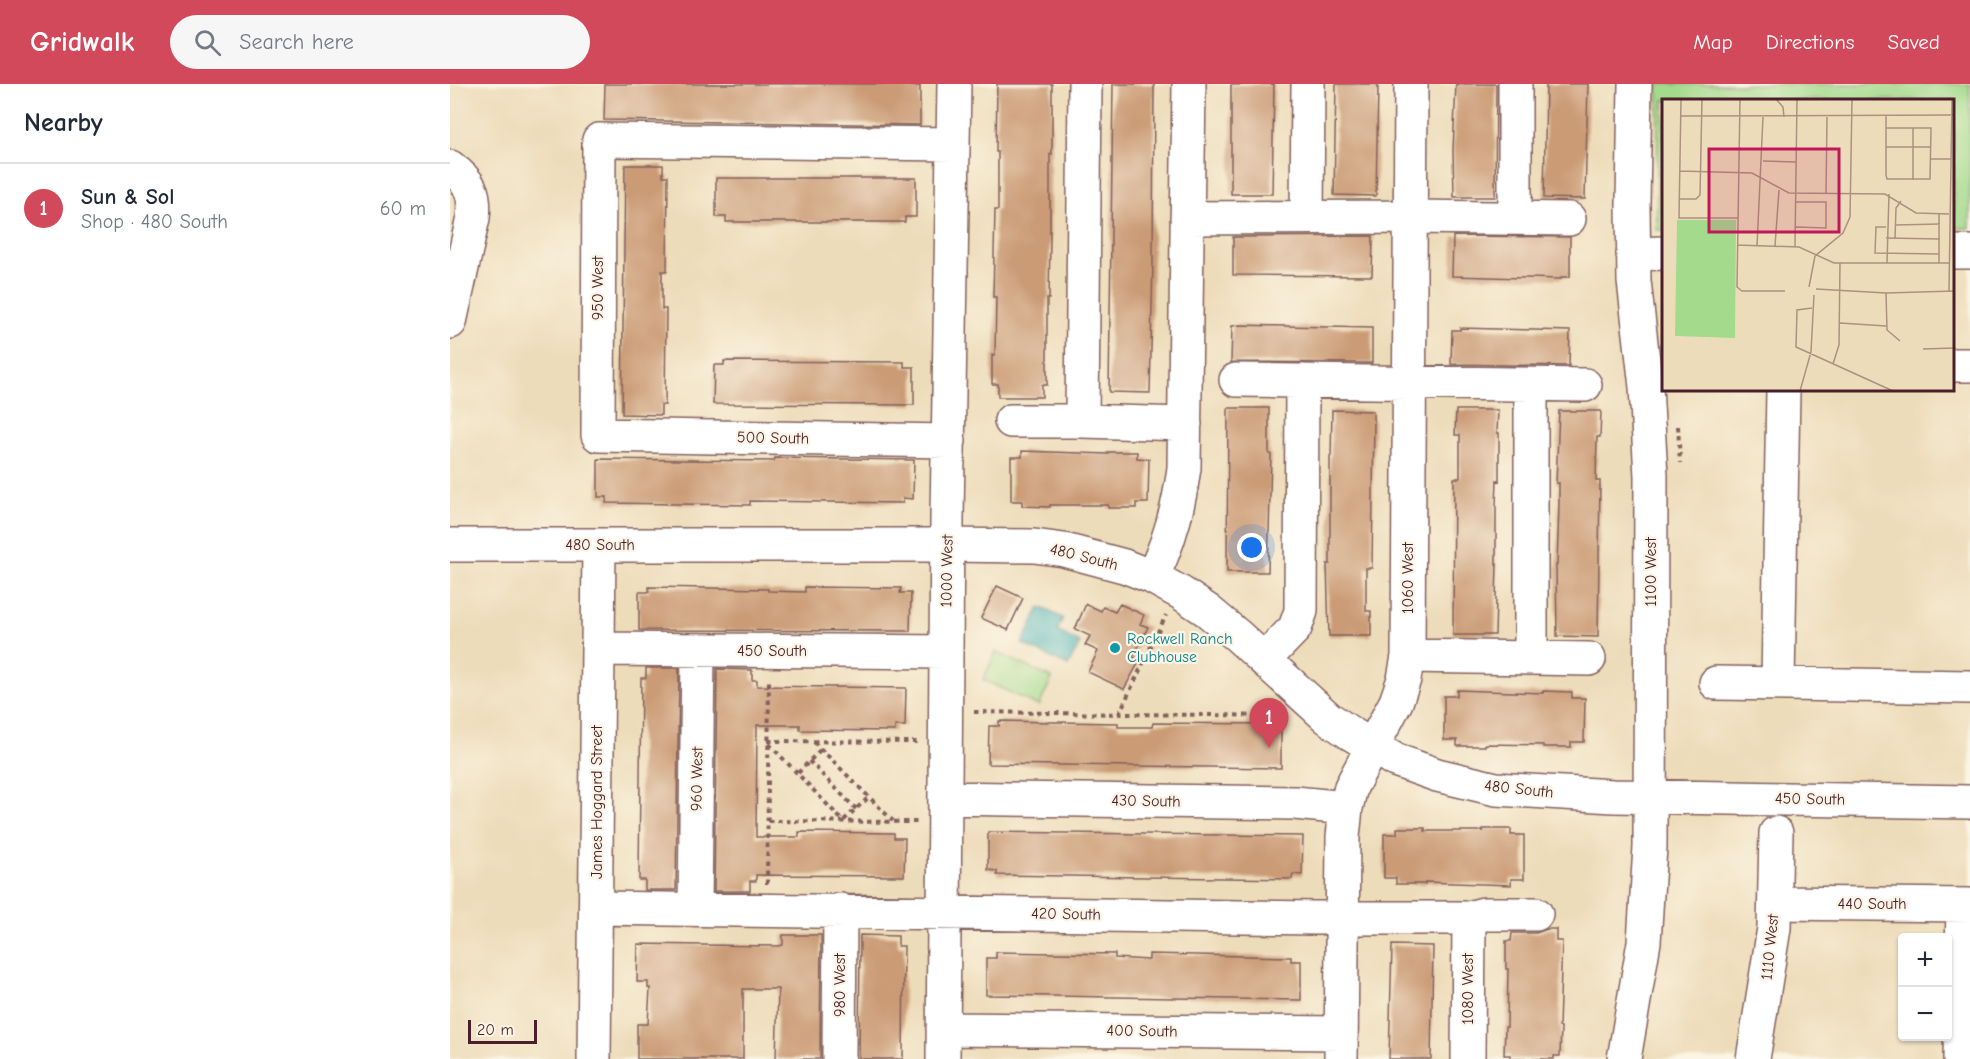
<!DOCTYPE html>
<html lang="en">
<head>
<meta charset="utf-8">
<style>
	:root { --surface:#fff; --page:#f6f6f7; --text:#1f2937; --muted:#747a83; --line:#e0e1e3; --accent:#d1495b }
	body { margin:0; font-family:"Comic Neue",sans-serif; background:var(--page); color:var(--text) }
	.controls { position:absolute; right:18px; bottom:18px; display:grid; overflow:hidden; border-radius:6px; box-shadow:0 2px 4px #0004 }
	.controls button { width:54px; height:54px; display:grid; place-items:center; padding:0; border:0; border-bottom:2px solid var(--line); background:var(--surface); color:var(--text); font:30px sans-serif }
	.scale { position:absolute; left:18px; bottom:15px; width:69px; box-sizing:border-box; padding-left:6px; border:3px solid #4a1f2b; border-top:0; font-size:16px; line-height:21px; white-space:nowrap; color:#4a1f2b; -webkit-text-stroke:4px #fcf5e5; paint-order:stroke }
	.you { position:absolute; left:802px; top:464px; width:21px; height:21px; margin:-15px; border:4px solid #fff; border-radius:50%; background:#1a73e8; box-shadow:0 0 0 9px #1a73e833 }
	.badge { display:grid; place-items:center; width:39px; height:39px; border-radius:50%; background:var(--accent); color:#fff; font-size:20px; font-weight:700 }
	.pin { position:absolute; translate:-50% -50px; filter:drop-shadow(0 2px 3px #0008) }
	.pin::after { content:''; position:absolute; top:32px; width:21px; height:18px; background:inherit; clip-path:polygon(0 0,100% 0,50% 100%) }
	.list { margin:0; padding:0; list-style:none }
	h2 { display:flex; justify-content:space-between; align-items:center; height:78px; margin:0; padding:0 24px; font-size:26px }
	h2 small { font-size:20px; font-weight:400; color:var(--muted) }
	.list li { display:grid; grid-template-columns:39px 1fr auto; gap:18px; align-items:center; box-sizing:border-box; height:90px; padding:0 24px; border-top:2px solid var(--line) }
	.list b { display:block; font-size:22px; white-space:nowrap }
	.list p { margin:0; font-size:20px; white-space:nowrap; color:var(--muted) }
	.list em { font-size:20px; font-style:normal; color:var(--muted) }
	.icon { flex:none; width:33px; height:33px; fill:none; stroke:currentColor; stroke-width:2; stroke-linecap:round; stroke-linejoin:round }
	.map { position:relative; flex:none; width:1520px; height:975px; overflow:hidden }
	header { display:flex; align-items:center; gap:36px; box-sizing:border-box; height:84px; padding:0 30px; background:var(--accent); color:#fff }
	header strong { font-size:28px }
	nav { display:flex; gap:33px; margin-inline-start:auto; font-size:21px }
	.search { width:420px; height:54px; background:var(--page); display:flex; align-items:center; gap:15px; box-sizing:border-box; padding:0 21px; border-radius:33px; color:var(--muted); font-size:22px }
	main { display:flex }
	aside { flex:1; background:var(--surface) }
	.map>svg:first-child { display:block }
	.green { fill:#a3da8c; stroke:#767c5c; stroke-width:1.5 }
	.water { fill:#39abb1; stroke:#42656e; stroke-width:1.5 }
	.building { fill:#cb9b76 }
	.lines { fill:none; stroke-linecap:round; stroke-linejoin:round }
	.minor-casing { stroke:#83615d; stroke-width:36 }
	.path { stroke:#83615d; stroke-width:4; stroke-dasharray:4.5 4.5; stroke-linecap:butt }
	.minor { stroke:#fff; stroke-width:33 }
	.culture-dot { fill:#0f9aa8; stroke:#fcf5e5; stroke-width:2 }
	.labels { text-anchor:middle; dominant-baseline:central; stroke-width:4.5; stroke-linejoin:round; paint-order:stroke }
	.street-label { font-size:16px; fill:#4a1f2b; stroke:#fcf5e5 }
	.culture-label { font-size:16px; fill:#0d838f; stroke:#fcf5e5; text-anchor:start }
	.inset-road { fill:none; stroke:#ac9080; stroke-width:1.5 }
	.view { fill:#c2185b; fill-opacity:0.15; stroke:#c2185b; stroke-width:3 }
	.inset-edge { fill:none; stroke:#4a1f2b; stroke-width:3 }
</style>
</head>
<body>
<header>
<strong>Gridwalk</strong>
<div class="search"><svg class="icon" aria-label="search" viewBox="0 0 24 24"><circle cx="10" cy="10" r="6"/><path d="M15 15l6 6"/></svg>Search here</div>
<nav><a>Map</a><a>Directions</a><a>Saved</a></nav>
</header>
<main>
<aside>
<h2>Nearby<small></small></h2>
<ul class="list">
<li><span class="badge">1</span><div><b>Sun &amp; Sol</b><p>Shop · 480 South</p></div><em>60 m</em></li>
</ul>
</aside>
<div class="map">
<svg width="1520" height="975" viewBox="0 0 1520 975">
	<rect width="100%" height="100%" fill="#fcf5e5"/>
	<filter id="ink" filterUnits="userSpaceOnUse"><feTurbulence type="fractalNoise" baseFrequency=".0167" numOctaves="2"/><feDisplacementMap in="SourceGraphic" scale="12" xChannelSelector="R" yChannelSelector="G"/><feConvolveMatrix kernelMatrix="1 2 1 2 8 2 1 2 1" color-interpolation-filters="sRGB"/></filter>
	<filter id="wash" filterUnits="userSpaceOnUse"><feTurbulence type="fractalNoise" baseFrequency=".008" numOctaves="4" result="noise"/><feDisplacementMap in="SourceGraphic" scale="24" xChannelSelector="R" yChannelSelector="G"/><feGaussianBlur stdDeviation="1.35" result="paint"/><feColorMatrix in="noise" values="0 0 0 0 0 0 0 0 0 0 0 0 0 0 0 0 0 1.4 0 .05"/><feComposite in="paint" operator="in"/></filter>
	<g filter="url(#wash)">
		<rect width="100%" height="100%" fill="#eddcb9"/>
		<path class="green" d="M1208,0H1520V144H1504V16H1214V146H1207Z
			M546,568L602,594L589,622L533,596Z"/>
		<path class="water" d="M590,523L613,534L607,547L630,559L618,582L572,560Z"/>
		<g id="blocks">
			<path class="building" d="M155,0H460V2H470V41L154,36Z
				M547,0H602V70H600V156L599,215H597V301H592V313H548V300H542V271H545L546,213H543L545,126H548V68H546Z
				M663,0H704L703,177L700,309L659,308Z
				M824,0L822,110H781V1Z
				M886,0H927L928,2L926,112L884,111Z
				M1006,0H1046L1045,113H1004L1003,66Z
				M1096,0H1138L1135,115L1094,114Z
				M175,81H213V92H218L217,187H212V225H216L215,321H211V331L172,330Z
				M266,94H466V133H455V138H276V133H266Z
				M923,152L922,192L783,191V153Z
				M1003,152L1120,153V193H1111V195L1002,192Z
				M790,241L922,244V279L781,278L782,242Z
				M1010,244L1120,247L1119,282L1001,280L1002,246H1010Z
				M274,277L454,278V283H464V321L263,320L264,281H274Z
				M778,324H819V370H821L818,488H777Z
				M882,326L923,327V335H924L922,484H916V527H921V552H879L877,480H880V372H881Z
				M1006,326H1048L1047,349H1049V397L1047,396L1046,421V480H1047L1045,551H1003L1004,394H1010V351H1005Z
				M1109,327H1151L1150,353H1147L1146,397H1150L1148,553L1107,552L1106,481H1107L1109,421V399H1106Z
				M572,367L658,370V368H687V374L699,375L698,419H686V424H658V421H600V423L572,422V417H561V373H572Z
				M325,374L464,376L463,415L453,414V419L300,417V421L156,419L157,413H148V375L324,377Z
				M547,502L573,514L558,546L531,534Z
				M199,503L318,505V507L355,508V503L451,504L450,509H461L460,547L189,546V508H199Z
				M636,520L651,527L653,523L665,528L670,520L694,531L690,540L698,543L683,573L690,576L674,605L638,588L648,567L635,561L640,552L625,545Z
				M196,584H229L226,806H195V796H189L191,594H196Z
				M267,585L302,586V596H307V602L456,604L455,642H445V647L350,646V641H307L306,747V753H349V748L444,749V754H455L454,792L306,791V797H300V807H264Z
				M1007,606L1093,609V607L1122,608V614H1135L1134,658H1121V663H1093V661L1035,660V662H1007V656H994V612H1007Z
				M549,637L668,639V643H702L703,639L821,640V645H831V684L538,680L539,642H549Z
				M947,744H975V747H1033V745H1061V751H1074V795H1061V801L975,798V800H946V794H934V750H947Z
				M538,748L853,752L852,791L843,790L842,795L547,791V787L538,786Z
				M1097,845H1106V857H1112L1109,943H1111L1110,972H1104V975H1060V971H1054L1055,943H1057L1058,885H1056V857H1061L1062,849H1086Z
				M333,851H371L370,975H326L328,905H293V975H187V940H198L200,904H198V898H187L188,860L328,862L333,861Z
				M410,851L448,852V862H454L453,975H409Z
				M942,861L983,862L981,975H939Z
				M546,868L665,870V874L699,876V870L841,873V877H851V916L536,911V874H546Z"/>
		</g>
	</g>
	<g filter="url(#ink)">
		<use href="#blocks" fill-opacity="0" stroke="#83615d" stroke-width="1.5"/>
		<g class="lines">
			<defs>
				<path id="minor" d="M635,0L632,337L735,340
					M1065,0V134
					M0,83C20,98 26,108 23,134L0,238
					M857,133L858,0
					M737,134L960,133L1119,135
					M1504,168H1520
					M1183,170L1214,169
					M1504,281H1520
					M786,296L1135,301
					M1081,301V574
					M561,337H632
					M499,357L148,351L149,56L503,60
					M0,461H497L584,462L614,466L674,482L702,493L731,509L758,527L788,552L878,634L900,649L945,676L987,691L1046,705L1163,712L1520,718
					M702,493C720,458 729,423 734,384L739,0
					M148,565L496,568
					M958,572L1139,575
					M814,576L845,544L851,527L852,297
					M1266,599L1520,603
					M1328,600L1333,306
					M495,714L845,719L896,724
					M1325,819L1520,821
					M146,824L866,834H1019L1034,830H1086
					M245,825L248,566
					M493,945L891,949
					M144,975L149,462
					M389,975L390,826
					M493,975L497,434L504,0
					M891,975L893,753L896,724L901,703L946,618L954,595L958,572L961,0
					M1018,975L1019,834
					M1174,975L1194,858L1200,763L1201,392L1196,303L1184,197L1183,120L1185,0
					M1303,975L1324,844L1326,749
					M1510,975L1513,821"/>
			</defs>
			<use href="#minor" class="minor-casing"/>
			<path class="path" d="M1228,342L1230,379
				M524,628L835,632
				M669,630L716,531
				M318,657L468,658
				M364,658L443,737
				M319,660L394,738
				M359,677L406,725
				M348,689L371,665
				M394,736L419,713
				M318,737L469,738
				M317,800L319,594"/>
			<use href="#minor" class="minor"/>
		</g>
	</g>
	<circle class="culture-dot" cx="665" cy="564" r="6"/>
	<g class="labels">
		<g class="street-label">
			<text transform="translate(148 204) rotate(-90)">950 West</text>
			<text transform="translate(323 354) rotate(1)">500 South</text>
			<text x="150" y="461">480 South</text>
			<text transform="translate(634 473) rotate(14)">480 South</text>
			<text transform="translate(497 487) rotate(-89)">1000 West</text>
			<text transform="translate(1201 488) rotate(-90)">1100 West</text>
			<text transform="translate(958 494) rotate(-90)">1060 West</text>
			<text x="322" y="567">450 South</text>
			<text transform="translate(247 695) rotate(-89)">960 West</text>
			<text transform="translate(1069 705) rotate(6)">480 South</text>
			<text transform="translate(1360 715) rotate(1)">450 South</text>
			<text transform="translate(696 717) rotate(1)">430 South</text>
			<text transform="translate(147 718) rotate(-90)">James Hoggard Street</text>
			<text x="1422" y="820">440 South</text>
			<text transform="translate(616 830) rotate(1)">420 South</text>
			<text transform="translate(1320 863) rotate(-84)">1110 West</text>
			<text transform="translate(390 901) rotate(-90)">980 West</text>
			<text transform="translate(1018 905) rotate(-90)">1080 West</text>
			<text transform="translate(692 947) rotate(1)">400 South</text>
		</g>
		<g class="culture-label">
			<text x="677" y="555">Rockwell Ranch<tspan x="677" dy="18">Clubhouse</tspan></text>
		</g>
	</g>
	<g transform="translate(1212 15)">
		<rect width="292" height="292" fill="#eddcb9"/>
		<path d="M15,121H74L73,239L13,237Z" fill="#a3da8c"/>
		<path class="inset-road" d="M19,0L17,119H76M78,0L75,188L80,192H123M114,0L121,8L122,18M224,16V76L225,80H268L269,29H224M18,17L293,16M251,29V81M224,48H269M269,60H289M101,62L134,63M18,72L90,74L127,94L223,95L254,114L287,115M164,94L165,18M17,100H34L38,96L40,0M233,126L278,125M134,128L164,129V103H134M224,128H214L213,154L277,155M224,139L278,140M233,140L234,109L239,102M75,146L137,148L172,164H287M95,147L101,18M113,147L117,91M133,147L135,0M225,164L227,95M277,164V115M147,188L153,157L181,134L188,118L190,0M154,190L224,194L293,192M287,192L290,0M224,194L225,231L238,242M150,209L135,211L134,248L231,292M178,224L224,227M261,250L293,249M171,265L177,246L178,164M138,292L149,253L152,196"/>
		<path class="view" d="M47,50H177V133H47Z"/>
		<rect width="292" height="292" class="inset-edge"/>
	</g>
</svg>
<div class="controls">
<button>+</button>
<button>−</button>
</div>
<div class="scale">20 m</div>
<div class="you"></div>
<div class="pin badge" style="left:819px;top:664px">1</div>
</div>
</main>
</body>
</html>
